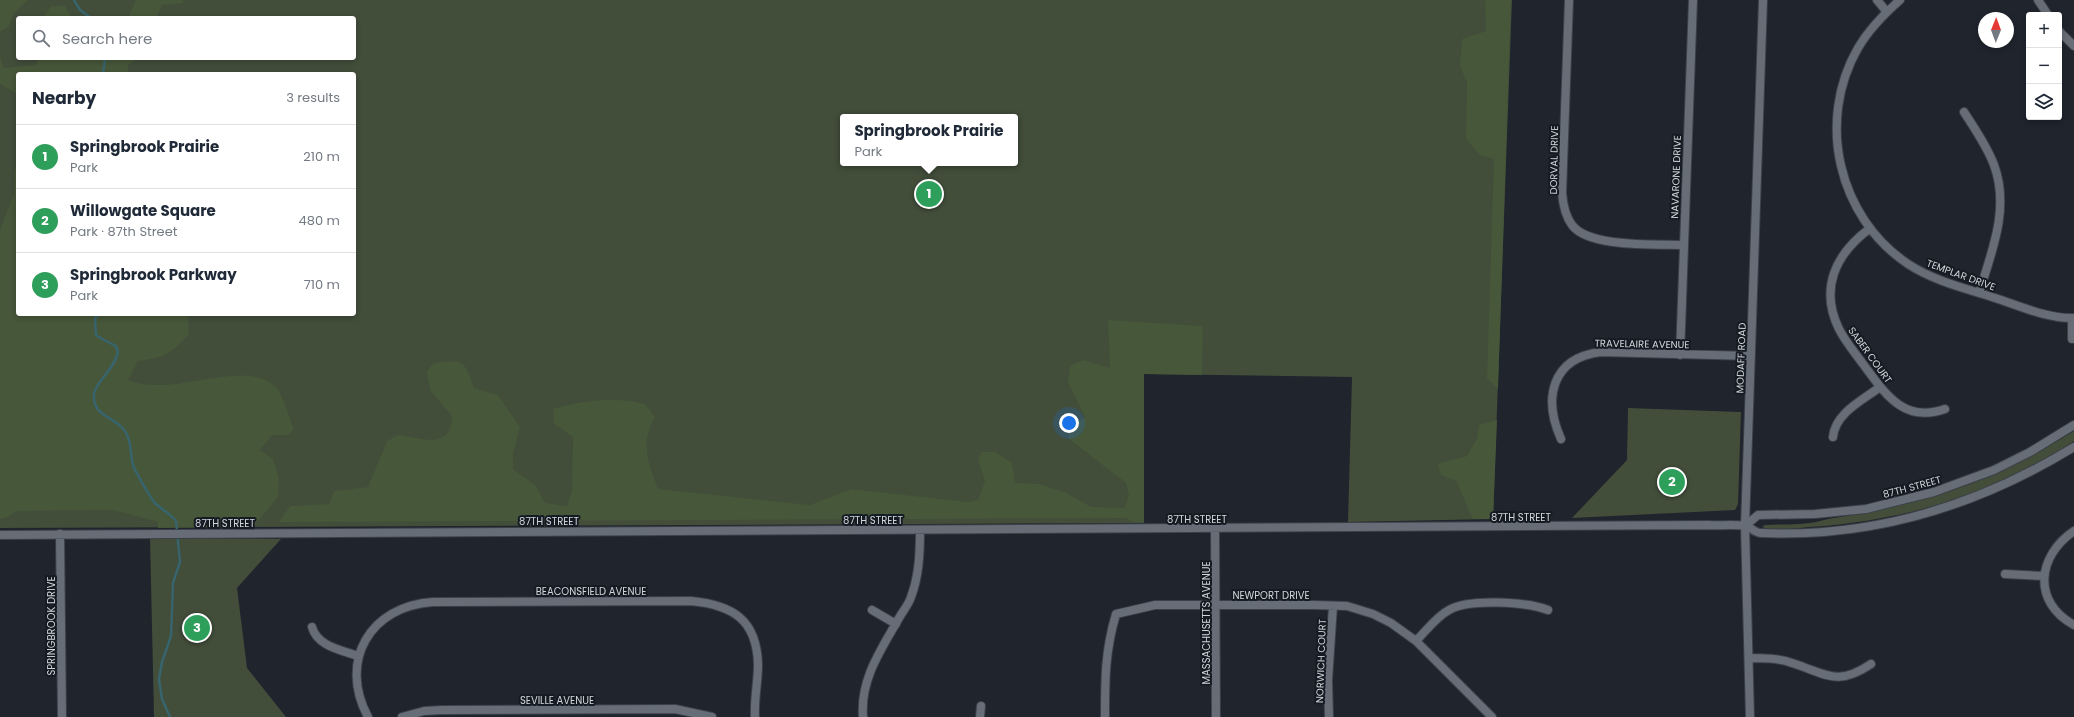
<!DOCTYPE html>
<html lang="en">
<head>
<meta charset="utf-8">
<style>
	:root { --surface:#fff; --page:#f2f2f3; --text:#1f2937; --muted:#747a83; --line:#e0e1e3; --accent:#111827 }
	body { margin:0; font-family:Poppins,sans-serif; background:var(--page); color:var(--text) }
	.controls { position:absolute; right:12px; top:12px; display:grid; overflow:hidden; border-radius:4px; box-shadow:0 2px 6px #0003 }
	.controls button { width:36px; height:36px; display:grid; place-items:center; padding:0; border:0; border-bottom:1px solid var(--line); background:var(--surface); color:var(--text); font:20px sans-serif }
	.compass { position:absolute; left:1978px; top:12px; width:36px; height:36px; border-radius:50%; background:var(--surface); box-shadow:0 2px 6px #0003; rotate:1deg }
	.you { position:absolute; left:1069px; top:423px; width:14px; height:14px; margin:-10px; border:3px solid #fff; border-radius:50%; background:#1a73e8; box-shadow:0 0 0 6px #1a73e833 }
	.badge { display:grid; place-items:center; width:26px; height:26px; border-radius:50%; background:var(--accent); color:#fff; font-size:13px; font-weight:700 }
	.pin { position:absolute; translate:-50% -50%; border:2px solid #fff; box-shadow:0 1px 4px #0006 }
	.popup { position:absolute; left:840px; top:114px; width:178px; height:52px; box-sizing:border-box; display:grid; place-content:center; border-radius:4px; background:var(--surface); filter:drop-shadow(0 1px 3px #0005); font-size:13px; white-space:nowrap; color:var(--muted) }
	.popup b { font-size:15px; color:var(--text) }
	.popup::after { content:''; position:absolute; left:50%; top:100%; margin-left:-8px; border:8px solid transparent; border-top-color:var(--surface) }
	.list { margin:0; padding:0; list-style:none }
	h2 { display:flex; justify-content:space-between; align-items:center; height:52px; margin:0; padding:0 16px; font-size:17px }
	h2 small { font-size:13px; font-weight:400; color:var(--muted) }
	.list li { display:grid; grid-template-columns:26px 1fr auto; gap:12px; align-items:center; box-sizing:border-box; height:64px; padding:0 16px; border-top:1px solid var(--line) }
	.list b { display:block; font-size:15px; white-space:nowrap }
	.list p { margin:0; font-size:13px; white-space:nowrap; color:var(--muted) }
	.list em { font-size:13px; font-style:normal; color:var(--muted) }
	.icon { flex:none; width:22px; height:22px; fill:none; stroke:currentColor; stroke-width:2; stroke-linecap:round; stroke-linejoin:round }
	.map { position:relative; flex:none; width:2074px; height:717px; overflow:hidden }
	.search { position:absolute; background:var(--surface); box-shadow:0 2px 6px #0003; left:16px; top:16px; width:340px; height:44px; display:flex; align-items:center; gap:10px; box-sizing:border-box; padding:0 14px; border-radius:4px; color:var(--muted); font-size:15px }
	.panel { position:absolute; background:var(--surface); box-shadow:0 2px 6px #0003; left:16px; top:72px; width:340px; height:244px; border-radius:4px }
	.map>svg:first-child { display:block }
	.green { fill:#424d3a; fill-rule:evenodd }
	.forest { fill:#475739 }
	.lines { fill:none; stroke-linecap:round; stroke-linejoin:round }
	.stream { stroke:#37646d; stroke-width:2.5 }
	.minor-casing { stroke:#3c4148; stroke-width:10 }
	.minor { stroke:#666d77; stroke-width:8 }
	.labels { text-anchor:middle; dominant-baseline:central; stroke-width:4; stroke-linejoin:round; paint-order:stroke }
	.street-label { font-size:10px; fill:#d1d5db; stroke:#151b23 }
</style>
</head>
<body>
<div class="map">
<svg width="2074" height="717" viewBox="0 0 2074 717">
	<rect width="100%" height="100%" fill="#1f242d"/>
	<path class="green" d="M0,0H1512L1493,519L1348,522L1352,377L1144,374V523L0,528ZM18,18H354V58H18ZM18,74H354V314H18ZM843,117H1015V163H843Z
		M1628,408L1741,412L1738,504L1735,510L1572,518L1627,460Z
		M2074,431V441C1997,494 1903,521 1810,527C1798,528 1773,532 1762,527L1765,525C1780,524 1795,525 1810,523C1818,522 1826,519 1834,518C1929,503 1992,482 2074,431Z
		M150,538L281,539L237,588L247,668L286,717H154Z"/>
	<path class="forest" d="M0,0H28L13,14L9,26L0,32Z
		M136,0H183V3L162,5L158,15L155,18H128Z
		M1485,0H1511L1498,389L1487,378L1494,159L1480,155L1466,139L1467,82L1460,67L1462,39L1486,31Z
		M51,6H65L72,18H43Z
		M0,56L4,68L36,65L38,58H139L128,65V74H18V120V94L0,84Z
		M18,166V314H191L188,318L189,334C171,354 164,358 138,361L128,380C173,399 244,356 276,387C283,394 290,420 294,430L288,435H272L260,450L273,459L279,479L278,497L253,527L158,528V522L113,510L17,511L5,518L0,519V230L14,194L15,170Z
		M1108,320L1203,326L1202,375L1144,374V522H1132L1127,518L279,522L290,506L329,504L334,491L368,487L387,441L398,435C420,437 451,452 452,416L430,390L427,371L434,363C464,359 464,360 474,388L498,395L520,427L513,453V469L536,486L545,503L567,506L572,491L573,437L554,424L553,409C586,400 611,396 645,404L655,417C640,443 648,463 658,489L810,505L851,489L968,502L978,500L985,481L978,460L981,452H995L1012,463L1015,483L1039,484L1067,493L1091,507L1124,508L1129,496L1126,483L1069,439V426L1085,417L1068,382L1070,366L1083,360L1110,368Z
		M1497,420L1493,519H1473L1456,481L1441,475L1437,464L1467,456L1477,439L1479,425Z"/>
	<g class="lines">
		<path class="stream" d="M74,0L80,10L91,18
			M103,74L105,58
			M98,314L95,319L96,335L102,339L116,346L118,352C115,369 95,382 94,394C92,417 115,416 125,431C133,442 129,458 135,470C138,475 151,500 155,503C162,510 170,513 176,521L180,562L173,583L171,636L162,662L159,679L162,699L170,717"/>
		<defs>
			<path id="minor" d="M1569,0L1562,193C1563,204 1565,216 1572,225C1589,248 1656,244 1684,245
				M1877,0L1887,12
				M1900,0C1884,14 1869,29 1858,48C1816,121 1838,217 1908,264C1934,281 1964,288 1992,297C2018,305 2047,319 2074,318
				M2038,0L2048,15
				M2059,31L2074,46
				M1964,112C1975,129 1987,146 1994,165C2010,208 1992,251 1979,293
				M1869,229C1836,254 1819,288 1839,329C1845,341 1855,353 1863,364C1884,392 1903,424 1945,409
				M2072,319V339
				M1680,355L1693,0
				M1833,437C1835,413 1863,400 1880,387
				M1561,439C1543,399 1551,358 1601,352L1751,356
				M1745,526L1758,515L1815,514L1866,509L1934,492L1994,470L2030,452L2074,425
				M1215,528L1216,717
				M2074,531C2037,556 2032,602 2074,625
				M60,534L62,717
				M0,535L1709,525C1720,526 1734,524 1745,526C1751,527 1755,533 1761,533C1873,538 1979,505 2074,447
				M2005,574L2044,576
				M872,610L896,624
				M312,627C317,646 341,650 358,656
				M1416,641C1426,631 1436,617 1449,610C1469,598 1527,602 1548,610
				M1749,658C1763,658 1778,658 1792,663C1827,674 1837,687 1871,664
				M368,717C338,661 370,606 433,602L691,601C732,605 757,619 758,665C758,682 754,699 755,717
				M402,717L424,711L442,710L675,709L712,717
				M863,717C860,679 881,650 899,618C903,611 909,604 911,597C919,576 920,553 920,530
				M980,717L981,706
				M1105,717C1105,679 1105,651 1116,614L1155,605H1314L1347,606L1373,614L1391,623L1416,641L1492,717
				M1329,717L1328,680L1333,606
				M1750,717L1745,526L1763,0"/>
		</defs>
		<use href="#minor" class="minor-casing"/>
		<use href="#minor" class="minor"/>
	</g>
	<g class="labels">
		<g class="street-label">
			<text transform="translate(1554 160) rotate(-89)">DORVAL DRIVE</text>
			<text transform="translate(1676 177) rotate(-88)">NAVARONE DRIVE</text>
			<text transform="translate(1961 275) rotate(20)">TEMPLAR DRIVE</text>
			<text transform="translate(1642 344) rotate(1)">TRAVELAIRE AVENUE</text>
			<text transform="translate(1870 355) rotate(54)">SABER COURT</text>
			<text transform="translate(1741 358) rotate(-88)">MODAFF ROAD</text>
			<text transform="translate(1912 487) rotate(-15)">87TH STREET</text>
			<text x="1521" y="517">87TH STREET</text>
			<text x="1197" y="519">87TH STREET</text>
			<text x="873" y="520">87TH STREET</text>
			<text x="549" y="521">87TH STREET</text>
			<text x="225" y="523">87TH STREET</text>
			<text x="591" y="591">BEACONSFIELD AVENUE</text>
			<text x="1271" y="595">NEWPORT DRIVE</text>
			<text transform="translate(1206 623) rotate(-90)">MASSACHUSETTS AVENUE</text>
			<text transform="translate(51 626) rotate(-90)">SPRINGBROOK DRIVE</text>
			<text transform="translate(1321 661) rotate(-88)">NORWICH COURT</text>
			<text x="557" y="700">SEVILLE AVENUE</text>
		</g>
	</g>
</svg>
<div class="controls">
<button>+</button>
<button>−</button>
<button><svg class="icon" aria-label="layers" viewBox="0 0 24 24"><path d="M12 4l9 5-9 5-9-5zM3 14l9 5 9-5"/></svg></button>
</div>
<svg class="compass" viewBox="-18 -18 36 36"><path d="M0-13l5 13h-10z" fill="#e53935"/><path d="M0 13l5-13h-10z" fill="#747a83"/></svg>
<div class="you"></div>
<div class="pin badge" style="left:929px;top:194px;background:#2e9e5b">1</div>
<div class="popup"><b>Springbrook Prairie</b>Park</div>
<div class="pin badge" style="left:1672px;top:482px;background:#2e9e5b">2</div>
<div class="pin badge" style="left:197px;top:628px;background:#2e9e5b">3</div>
<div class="search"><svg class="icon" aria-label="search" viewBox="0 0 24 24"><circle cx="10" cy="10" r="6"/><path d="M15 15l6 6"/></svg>Search here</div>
<section class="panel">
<h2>Nearby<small>3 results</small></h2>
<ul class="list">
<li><span class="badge" style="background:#2e9e5b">1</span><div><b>Springbrook Prairie</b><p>Park</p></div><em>210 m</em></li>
<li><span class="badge" style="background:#2e9e5b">2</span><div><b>Willowgate Square</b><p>Park · 87th Street</p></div><em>480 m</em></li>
<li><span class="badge" style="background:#2e9e5b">3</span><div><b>Springbrook Parkway</b><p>Park</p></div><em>710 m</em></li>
</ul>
</section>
</div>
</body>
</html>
